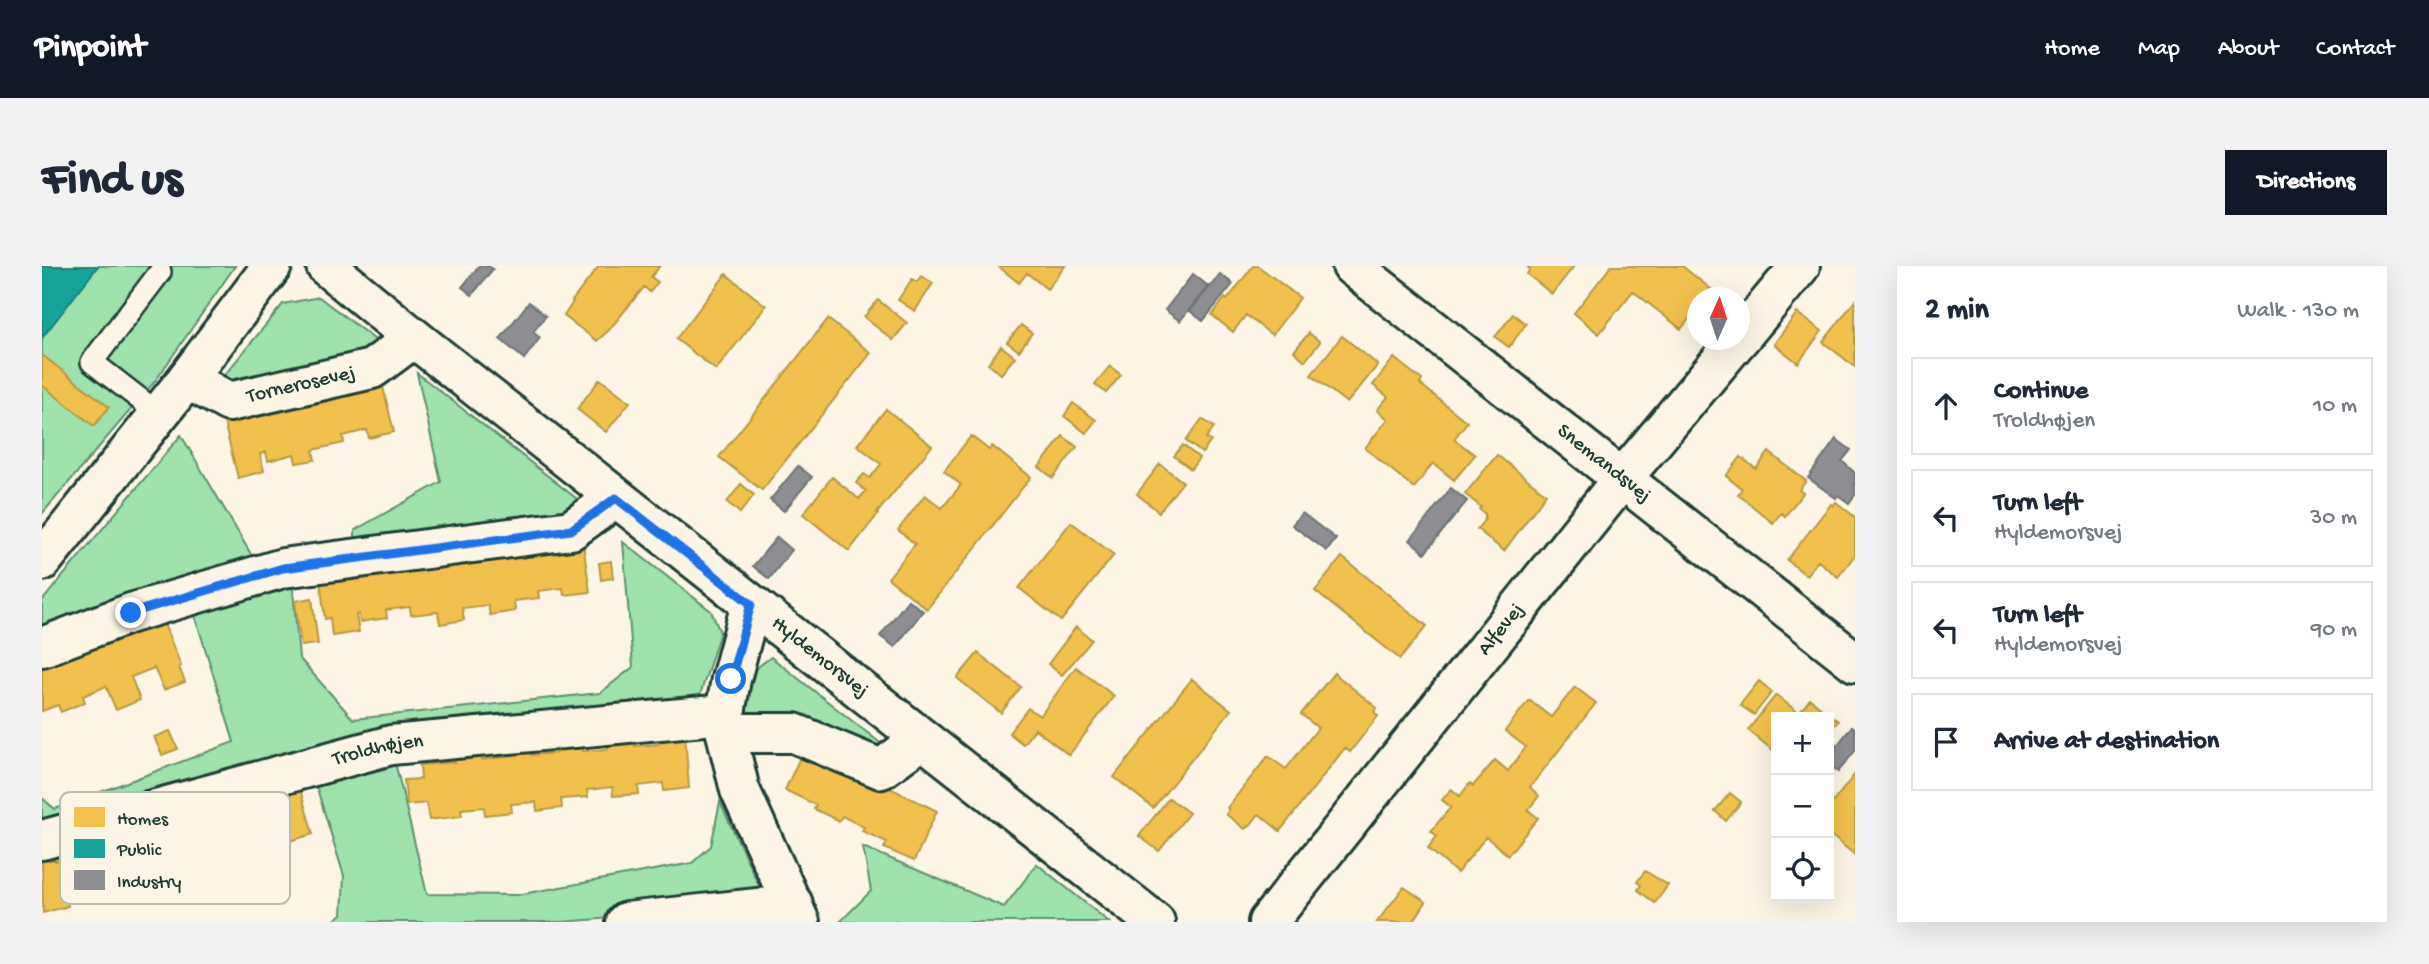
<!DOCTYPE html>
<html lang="en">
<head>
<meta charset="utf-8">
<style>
	:root { --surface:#fff; --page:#f2f2f3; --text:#1f2937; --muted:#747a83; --line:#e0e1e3; --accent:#111827 }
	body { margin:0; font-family:"Gochi Hand",sans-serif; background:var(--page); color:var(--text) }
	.controls { position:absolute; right:21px; bottom:21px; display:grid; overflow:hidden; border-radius:0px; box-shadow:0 7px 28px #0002 }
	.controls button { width:63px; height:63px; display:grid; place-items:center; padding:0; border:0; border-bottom:2px solid var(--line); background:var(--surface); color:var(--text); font:35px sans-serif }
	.compass { position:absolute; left:1645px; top:21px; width:63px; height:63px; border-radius:50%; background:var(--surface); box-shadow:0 7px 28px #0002; rotate:3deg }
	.stop { position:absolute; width:21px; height:21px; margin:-16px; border:5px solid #1a73e8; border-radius:50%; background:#fff }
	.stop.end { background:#1a73e8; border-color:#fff; box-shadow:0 2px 7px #0008 }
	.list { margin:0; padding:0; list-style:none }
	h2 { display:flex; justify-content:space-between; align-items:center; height:91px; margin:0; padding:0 28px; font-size:30px }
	h2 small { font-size:23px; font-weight:400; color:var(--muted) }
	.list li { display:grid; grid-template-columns:46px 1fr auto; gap:21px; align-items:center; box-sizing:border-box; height:98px; margin:0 14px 14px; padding:0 14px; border:2px solid var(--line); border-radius:0px }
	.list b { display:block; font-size:26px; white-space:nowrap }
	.list p { margin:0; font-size:23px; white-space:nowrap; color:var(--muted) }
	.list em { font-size:23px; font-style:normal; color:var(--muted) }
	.icon { flex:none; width:38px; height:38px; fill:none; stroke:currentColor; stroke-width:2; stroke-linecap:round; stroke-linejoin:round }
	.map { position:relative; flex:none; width:1813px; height:656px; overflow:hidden; border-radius:0px }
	header { display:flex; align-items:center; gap:42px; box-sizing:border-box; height:98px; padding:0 35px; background:var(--accent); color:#fff }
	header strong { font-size:33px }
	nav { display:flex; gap:38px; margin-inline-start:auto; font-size:24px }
	.intro { display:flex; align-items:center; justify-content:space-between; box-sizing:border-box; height:168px; padding:0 42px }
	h1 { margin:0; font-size:49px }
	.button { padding:18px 32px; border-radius:0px; background:var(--accent); color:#fff; font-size:24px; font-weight:700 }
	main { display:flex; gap:42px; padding:0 42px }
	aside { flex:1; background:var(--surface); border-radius:0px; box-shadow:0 7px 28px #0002 }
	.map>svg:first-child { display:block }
	.green { fill:#9ee2ae; stroke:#5e9071; stroke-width:2 }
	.homes { fill:#f2c14e; stroke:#b39946; stroke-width:2 }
	.public { fill:#17a398; stroke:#19847a; stroke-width:2 }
	.industry { fill:#8d8d92; stroke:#6c7576; stroke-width:2 }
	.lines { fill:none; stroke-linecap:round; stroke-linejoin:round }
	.service-casing { stroke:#1f3d34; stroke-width:26 }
	.minor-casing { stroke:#1f3d34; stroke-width:44 }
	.service { stroke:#fcf5e5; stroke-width:21 }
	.minor { stroke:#fcf5e5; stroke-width:38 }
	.route { stroke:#1a73e8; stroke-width:9 }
	.labels { text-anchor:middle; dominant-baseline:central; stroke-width:7; stroke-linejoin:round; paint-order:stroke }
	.street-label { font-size:21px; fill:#1f3d34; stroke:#fcf5e5 }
	.key { fill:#fcf5e5; stroke:#babeb0; stroke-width:2 }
	.key-label { font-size:19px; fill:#1f3d34 }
</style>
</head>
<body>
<header>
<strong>Pinpoint</strong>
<nav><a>Home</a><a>Map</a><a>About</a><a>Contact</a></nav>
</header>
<div class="intro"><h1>Find us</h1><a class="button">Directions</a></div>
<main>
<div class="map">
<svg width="1813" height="656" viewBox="0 0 1813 656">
	<rect width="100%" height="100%" fill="#fcf5e5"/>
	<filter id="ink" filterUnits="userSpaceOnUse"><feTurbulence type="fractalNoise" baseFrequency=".0143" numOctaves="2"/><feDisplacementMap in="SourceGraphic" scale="14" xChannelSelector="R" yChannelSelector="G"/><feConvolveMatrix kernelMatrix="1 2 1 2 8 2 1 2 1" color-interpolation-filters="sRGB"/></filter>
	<g filter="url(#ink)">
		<path class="green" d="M0,0H193L114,114L0,248Z
			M277,31L349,86L188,121L176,117L241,38Z
			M375,107L535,233L523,247L313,275V264L399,216Z
			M139,169L210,290L0,367V335Z
			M581,276L669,345L678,366L654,442L0,561V532L13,543L192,476L149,337L250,312L257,392L311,453L558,427L591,401Z
			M729,391L851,487L704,450L709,406Z
			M352,492L385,628L475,629L650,597L669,580L678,536L726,639L521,656H290L300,648L302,610L272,513Z
			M821,581L962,641L995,598L1067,656H798L829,625Z"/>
		<path class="homes" d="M557,0H618L609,11L616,16L608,26L602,21L567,64L555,75L522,50L531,36L530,35Z
			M956,0H1023L1005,23L985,7L977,17Z
			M1211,0H1216L1258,32L1230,69L1204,49L1191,66L1170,49L1183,32L1185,34Z
			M1484,0H1532L1510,28L1485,8L1488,3Z
			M1569,0H1640L1670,24L1664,32H1656V42L1639,63L1591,25L1557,68L1532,47Z
			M684,8L724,40L674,104L634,73Z
			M879,10L891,17L873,45L856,34L870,13L875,16Z
			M836,34L865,57L851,74L822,51Z
			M1813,35V101L1781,76Z
			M1755,47L1780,65L1756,97L1732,78Z
			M1471,48L1484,58L1467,81L1453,71Z
			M786,53L829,87L720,224L677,191Z
			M979,59L990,67L977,85L965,76Z
			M1267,67L1278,76L1263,95L1252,85Z
			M1300,70L1336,99L1305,137L1269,109Z
			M959,80L973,91L959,108L946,98Z
			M0,89L67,141L52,160L0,119Z
			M1352,92L1380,114L1378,118L1425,156L1412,173L1433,189L1412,214L1391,197L1372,222L1323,182L1346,153L1335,144L1346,131L1331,119Z
			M1068,100L1079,109L1064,127L1053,118Z
			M339,113L352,166L327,172L325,164L301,170L302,177L271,184L273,194L254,197L252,188L226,195L224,186L218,188L222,205L196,212L182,156Z
			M558,113L588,136L564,166L535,143Z
			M1031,137L1054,154L1044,167L1022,150Z
			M844,143L890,180L835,247L836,248L807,285L761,248L790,211L817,233L824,225L814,217L822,208L828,212L839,198L815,179Z
			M1160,153L1172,161L1164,172L1169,175L1160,187L1144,175Z
			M929,170L947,184L950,180L989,211L885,343L846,312L873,278L856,264L883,229L900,242L919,219L902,205Z
			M1021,170L1035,181L1011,212L997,201Z
			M1141,179L1157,192L1149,203L1132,190Z
			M1727,186L1764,215L1757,224L1761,227L1743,250L1739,247L1731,257L1696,228L1700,223L1684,210L1699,191L1714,203Z
			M1455,189L1504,228L1462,285L1435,263L1443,253V248L1437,243L1439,241L1423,228Z
			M1118,198L1141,216L1117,246L1095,228Z
			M699,218L712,229L698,247L685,236Z
			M1794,236L1813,251V289L1796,311L1776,295L1764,309L1745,294L1789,238L1791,240Z
			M1029,256L1072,289L1019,355L977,322Z
			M540,271L548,326L522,329L521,322L496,325L497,332L472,335L473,345L448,349L446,339L420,342L422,354L398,358L396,346L369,349L368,341L344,344L345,352L318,356L317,348L314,349L317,366L290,370L288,352L283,353L278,314Z
			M1300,291L1385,360L1358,393L1273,325Z
			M569,295L571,312L559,314L557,297Z
			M270,332L276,378L259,380L253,335Z
			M118,348L139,400L137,401L143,416L122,424L112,402L89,411L98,434L74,444L64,420L41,430L43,436L19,446L16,439L0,445V398L23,385L26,392L49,383L46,376Z
			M1034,361L1050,374L1020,409L1006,398Z
			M936,387L979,421L959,447L915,412Z
			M1034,401L1072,430L1027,489L993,463L981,478L967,467L986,442L998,450Z
			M1292,407L1335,442L1332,446L1336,450L1308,486L1303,482L1238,565L1217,548L1207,561L1206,560L1203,563L1184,548L1187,544L1185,542L1226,490L1244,503L1276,462L1259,448Z
			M1150,413L1189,444L1111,542L1072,511Z
			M1717,415L1730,426L1712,449L1698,439Z
			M1533,421L1554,437L1488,521L1497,530L1486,544L1496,552L1466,589L1444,571L1415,607L1386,582L1395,570L1389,565L1409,541L1400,534L1409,523L1418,530L1428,517L1431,520L1453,494L1466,505L1484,481L1463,465L1487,434L1509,451Z
			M1734,429L1757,447L1768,433L1796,455L1787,467V451H1734V487L1706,464Z
			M128,465L136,483L120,489L112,471Z
			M643,468L647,522L622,525L621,517L596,520L597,528L571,530L570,521L545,524L546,531L519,533L520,542L495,545L494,536L469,538L470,546L443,549L442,541L419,543L420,550L387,554L385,537L365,539L362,514L379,513L378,499L413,496L412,488L439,486L440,494L464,491L463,485L489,482V489L515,487V480L541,478V485L566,483L565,475L592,473L593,480L617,478V470Z
			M760,487L836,522L838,517L895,545L872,595L842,582L845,576L820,565L822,561L800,550L797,555L772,543L774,539L743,524Z
			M1813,508V589L1787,568V541Z
			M256,516L271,568L248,575L246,568L220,575L222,583L198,589L196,583L171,590L173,596L149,604L146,597L122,605L124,611L99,618L97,611L73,619L74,625L50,632L48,626L24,633L26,640L1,647L0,591L10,588L13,595L37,588L34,582L59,574L61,580L86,573L83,566L123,546L127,561L135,559L133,552L158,545L160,552L184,545L182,538L207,531L210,538L233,530Z
			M1688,527L1699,536L1684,555L1673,545Z
			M1127,532L1147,547L1117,585L1097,570Z
			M1603,605L1626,619L1613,637L1596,624L1599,619L1595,616Z
			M1362,621L1384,636L1371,656H1335Z"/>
		<path class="public" d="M0,0H56L0,72Z"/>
		<path class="industry" d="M437,0H446L451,3L430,29L420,21Z
			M1151,8L1166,20L1138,55L1123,44Z
			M1178,8L1191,18L1161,55L1148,45Z
			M487,36L504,50L491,66L498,72L482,93L458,73Z
			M1794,173L1809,184L1800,195L1813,207V229L1807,237L1796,229L1794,232L1766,212Z
			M756,200L770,211L742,245L728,234Z
			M1409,222L1425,235L1383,287L1368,274Z
			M1260,247L1294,273L1285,285L1250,259Z
			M735,271L750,284L727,313L711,300Z
			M866,334L881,345L853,381L838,370Z
			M1810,460L1813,462V485L1796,506L1787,499V490Z"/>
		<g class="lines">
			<defs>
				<path id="service" d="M117,148L50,96L118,6"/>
				<g id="minor">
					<path id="s1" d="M284,0L372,72L1113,656"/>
					<path id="s2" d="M1310,0L1813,396"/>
					<path d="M1698,72L1758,0"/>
					<path id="s3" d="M145,113L187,136L330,103L372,72"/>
					<path d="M0,295L145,113L230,0"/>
					<path d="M709,338L689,413L683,448L684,467L698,524L758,656"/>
					<path d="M0,381L89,347L241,302L529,264L574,232"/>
					<path d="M684,467H752L839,503L880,473"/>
					<path id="s4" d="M0,574L349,479L683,448"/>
					<path d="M584,656L751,638"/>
					<path id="s5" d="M1226,656L1580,213L1696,74"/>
				</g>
			</defs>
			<use href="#service" class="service-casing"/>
			<use href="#minor" class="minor-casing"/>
			<use href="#service" class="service"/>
			<use href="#minor" class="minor"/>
		</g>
	</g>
	<g class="lines" filter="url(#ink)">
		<path class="route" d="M89,347L241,302L529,264L574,232L709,338L689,413"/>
	</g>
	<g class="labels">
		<g class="street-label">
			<text stroke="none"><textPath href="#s3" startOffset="122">Tornerosevej</textPath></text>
			<text stroke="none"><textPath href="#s2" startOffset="320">Snemandsvej</textPath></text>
			<text stroke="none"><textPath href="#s5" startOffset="374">Alfevej</textPath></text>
			<text stroke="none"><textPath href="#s1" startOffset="630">Hyldemorsvej</textPath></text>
			<text stroke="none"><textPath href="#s4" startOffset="348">Troldhøjen</textPath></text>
		</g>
	</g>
	<rect x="18" y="526" width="230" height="112" rx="10" class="key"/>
	<rect x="32" y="541" width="31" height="20" fill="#f2c14e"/>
	<rect x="32" y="573" width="31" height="19" fill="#17a398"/>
	<rect x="32" y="604" width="31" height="20" fill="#8d8d92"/>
	<g class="key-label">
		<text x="75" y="558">Homes</text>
		<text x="75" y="589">Public</text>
		<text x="75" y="621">Industry</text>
	</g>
</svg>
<div class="controls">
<button>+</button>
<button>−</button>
<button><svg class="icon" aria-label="locate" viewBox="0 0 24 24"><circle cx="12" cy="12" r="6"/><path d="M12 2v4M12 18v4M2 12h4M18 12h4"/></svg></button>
</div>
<svg class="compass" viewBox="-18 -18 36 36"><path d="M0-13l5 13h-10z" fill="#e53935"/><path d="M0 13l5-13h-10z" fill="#747a83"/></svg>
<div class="stop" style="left:689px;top:413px"></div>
<div class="stop end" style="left:89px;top:347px"></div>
</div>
<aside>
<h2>2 min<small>Walk · 130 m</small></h2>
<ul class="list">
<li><svg class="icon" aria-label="ahead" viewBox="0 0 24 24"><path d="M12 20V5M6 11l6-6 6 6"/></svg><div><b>Continue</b><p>Troldhøjen</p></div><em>10 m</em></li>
<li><svg class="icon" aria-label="left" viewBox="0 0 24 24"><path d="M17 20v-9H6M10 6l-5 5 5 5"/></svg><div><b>Turn left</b><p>Hyldemorsvej</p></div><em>30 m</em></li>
<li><svg class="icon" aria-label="left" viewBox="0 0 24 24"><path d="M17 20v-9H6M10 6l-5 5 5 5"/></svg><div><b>Turn left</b><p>Hyldemorsvej</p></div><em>90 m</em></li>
<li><svg class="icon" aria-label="arrive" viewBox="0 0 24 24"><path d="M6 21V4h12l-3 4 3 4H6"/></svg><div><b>Arrive at destination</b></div></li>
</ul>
</aside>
</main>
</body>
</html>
